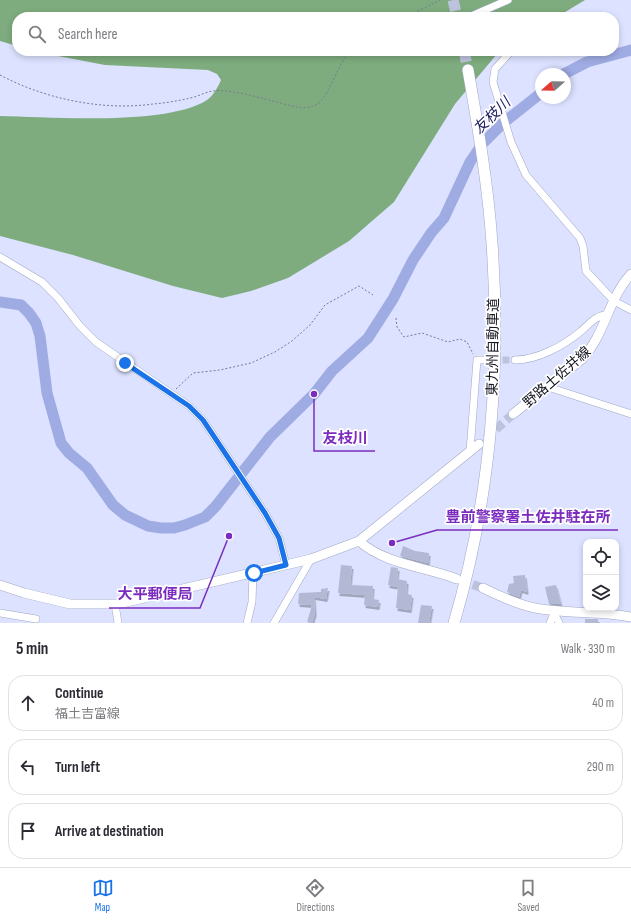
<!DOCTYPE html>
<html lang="en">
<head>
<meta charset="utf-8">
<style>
	:root { --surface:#fff; --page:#f2f2f3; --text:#2b2b33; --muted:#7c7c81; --line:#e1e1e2; --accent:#1a73e8 }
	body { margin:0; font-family:"Sofia Sans Condensed","Noto Sans JP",sans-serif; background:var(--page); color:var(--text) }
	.controls { position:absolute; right:12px; bottom:12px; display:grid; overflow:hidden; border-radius:8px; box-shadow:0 2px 6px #0003 }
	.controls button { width:36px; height:36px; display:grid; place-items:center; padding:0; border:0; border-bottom:1px solid var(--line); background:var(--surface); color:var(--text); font:20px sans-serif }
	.compass { position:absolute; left:535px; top:68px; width:36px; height:36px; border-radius:50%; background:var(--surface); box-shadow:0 2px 6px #0003; rotate:250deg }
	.stop { position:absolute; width:12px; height:12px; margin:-9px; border:3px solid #1a73e8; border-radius:50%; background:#fff }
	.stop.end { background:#1a73e8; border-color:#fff; box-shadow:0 1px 4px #0008 }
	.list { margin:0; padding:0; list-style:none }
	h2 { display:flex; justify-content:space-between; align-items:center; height:52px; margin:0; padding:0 16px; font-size:17px }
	h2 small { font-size:13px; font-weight:400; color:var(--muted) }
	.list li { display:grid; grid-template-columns:26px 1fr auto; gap:12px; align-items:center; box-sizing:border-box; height:56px; margin:0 8px 8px; padding:0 8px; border:1px solid var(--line); border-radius:16px }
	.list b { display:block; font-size:15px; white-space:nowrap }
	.list p { margin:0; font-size:13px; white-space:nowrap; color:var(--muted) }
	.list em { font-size:13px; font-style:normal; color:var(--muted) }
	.icon { flex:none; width:22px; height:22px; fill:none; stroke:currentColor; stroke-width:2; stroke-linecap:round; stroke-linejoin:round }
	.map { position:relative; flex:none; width:631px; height:623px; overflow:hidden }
	.search { position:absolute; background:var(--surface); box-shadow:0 2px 6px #0003; left:12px; right:12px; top:12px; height:44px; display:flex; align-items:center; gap:10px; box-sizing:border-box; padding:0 14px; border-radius:16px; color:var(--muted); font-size:15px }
	.sheet { height:244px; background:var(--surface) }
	nav { display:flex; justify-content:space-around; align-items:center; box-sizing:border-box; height:56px; border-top:1px solid var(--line); background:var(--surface); font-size:11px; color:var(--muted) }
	nav a { display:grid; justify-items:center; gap:2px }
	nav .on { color:var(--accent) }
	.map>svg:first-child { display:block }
	.forest { fill:#7eac7e }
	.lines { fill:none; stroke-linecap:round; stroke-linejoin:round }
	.river { stroke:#9fabe3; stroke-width:11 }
	.building { fill:#b3b9d5; filter:url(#shadow) }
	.minor-tunnel { stroke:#bec3dd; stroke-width:7; stroke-dasharray:7 3.5; stroke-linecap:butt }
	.major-tunnel { stroke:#bec3dd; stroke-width:9; stroke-dasharray:9 4.5; stroke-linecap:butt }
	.highway-tunnel { stroke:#bec3dd; stroke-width:11; stroke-dasharray:11 5.5; stroke-linecap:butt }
	.minor-casing { stroke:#a1a8c3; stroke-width:8 }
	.major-casing { stroke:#a1a8c3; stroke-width:10 }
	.highway-casing { stroke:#a1a8c3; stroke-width:12 }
	.path { stroke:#787c8f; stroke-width:1; stroke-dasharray:2 2; stroke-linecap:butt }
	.minor { stroke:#fff; stroke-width:7 }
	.major { stroke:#fff; stroke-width:9 }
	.highway { stroke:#fff; stroke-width:11 }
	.route { stroke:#1a73e8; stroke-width:5 }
	.labels { text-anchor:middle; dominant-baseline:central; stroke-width:3.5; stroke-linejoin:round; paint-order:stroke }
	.street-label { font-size:14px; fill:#13151f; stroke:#fff }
	.water-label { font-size:15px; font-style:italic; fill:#1c1f5f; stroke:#fff }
	.leader { fill:none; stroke:#7b2cbf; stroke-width:1.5 }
	.callout-dot { fill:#7b2cbf; stroke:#fff; stroke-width:1.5 }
	.callout-label { font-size:15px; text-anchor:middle; font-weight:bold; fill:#7b2cbf; stroke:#fff; stroke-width:3.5; stroke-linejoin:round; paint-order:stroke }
</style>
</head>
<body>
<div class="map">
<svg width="631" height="623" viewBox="0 0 631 623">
	<defs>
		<filter id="shadow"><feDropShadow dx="1.5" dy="3" stdDeviation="0" flood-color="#0004"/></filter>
	</defs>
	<rect width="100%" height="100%" fill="#dce2ff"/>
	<path class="forest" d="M0,0H585L557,17H17V46L0,41Z
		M32,51H503L497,54L455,104L394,202L349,241L288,278L251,291L222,298L173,286L73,255L0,236V116C50,117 167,126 207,100C213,96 218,87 221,80L217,74L208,70L105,65Z"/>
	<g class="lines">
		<path class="river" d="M564,74L587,62L631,50
			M0,302L21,305L29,313L36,323L40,336L47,393L61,443L69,453L87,468L113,505L125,515L148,526L161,528H174L185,525L205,517L216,506L270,437L314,394L332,371L368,338L393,299L413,260L431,233L444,218L470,162L483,143L502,124L541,93"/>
	</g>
	<path class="building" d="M403,546L415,551L429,553L428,563L400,556Z
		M341,565L352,566L350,585L373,586L372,599L379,600L378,607L364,605L365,595L338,593Z
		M391,567L398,568L397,579L407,581L406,594L412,595L410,610L396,608L398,587L388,585Z
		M525,575L527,592L521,590L519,597L507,592L509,584L514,583L513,576Z
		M556,585L561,604H549L545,587Z
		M328,588L326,599L314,597L315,613L312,623L307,622L312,605L298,604L299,593L321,592V589Z
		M421,605L432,606L429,623H418Z
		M585,619H598V623H585Z"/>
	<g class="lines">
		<path class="minor-tunnel" d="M492,360H515"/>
		<path class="major-tunnel" d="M486,438L513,414
			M460,580L483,588"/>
		<path class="highway-tunnel" d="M453,0L457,17
			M464,51L468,70"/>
		<defs>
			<path id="minor" d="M469,17L508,0
				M511,51L495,69L493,82L511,142L526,175L580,238L583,246L586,271L614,301L631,310
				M0,257L42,282L58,298L80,326L96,342L189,406L203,420L265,513L279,538L286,565
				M515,360C537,360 563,346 580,332C591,323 593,317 608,314
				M548,387L631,414
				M470,451L477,360H486
				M115,604L118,623
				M0,613L36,619
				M554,613L559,623
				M247,623L252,602L253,573
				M274,623L311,559
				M550,623L555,611"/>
			<path id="major" d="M513,414L582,359C606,333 608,299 631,274
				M359,541L479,444
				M0,585L24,593L70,604H118L311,559L359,541C386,565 424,566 457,579
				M483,588C499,596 517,604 535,608C567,614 599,611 631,617"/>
			<path id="highway" d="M454,623C490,500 501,371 492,243C488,185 478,127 468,70"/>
		</defs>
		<use href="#minor" class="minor-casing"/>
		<use href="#major" class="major-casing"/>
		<use href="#highway" class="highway-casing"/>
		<path class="path" d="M407,17L440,0
			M0,75C45,99 103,111 153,104C165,103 178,101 190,98C197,97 205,92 213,91C235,88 278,104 302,108C309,107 315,107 320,102C333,87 337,66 350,51
			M396,318L397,327L404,337L422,333L448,342L460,339L467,342L473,354
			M176,389L193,373L220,370L251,363L275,352L292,341L310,325L325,305L359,286L373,295"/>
		<use href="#minor" class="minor"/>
		<use href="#major" class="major"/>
		<use href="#highway" class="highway"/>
	</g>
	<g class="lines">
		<path class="route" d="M125,363L189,406L203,420L265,513L279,538L286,565L254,573"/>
	</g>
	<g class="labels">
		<g class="street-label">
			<text transform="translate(493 347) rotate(-89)">東九州自動車道</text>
			<text transform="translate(557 377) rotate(-41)">野路土佐井線</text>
		</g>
		<g class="water-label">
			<text transform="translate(492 116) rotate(-44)">友枝川</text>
		</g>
	</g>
	<path class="leader" d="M314 394L314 451H375M392 543L437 530H618M229 536L200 608H109"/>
	<g class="callout-dot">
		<circle cx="314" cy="394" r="4"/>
		<circle cx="392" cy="543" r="4"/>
		<circle cx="229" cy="536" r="4"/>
	</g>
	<g class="callout-label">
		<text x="345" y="443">友枝川</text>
		<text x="528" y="522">豊前警察署土佐井駐在所</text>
		<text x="155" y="599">大平郵便局</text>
	</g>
</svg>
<div class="controls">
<button><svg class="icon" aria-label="locate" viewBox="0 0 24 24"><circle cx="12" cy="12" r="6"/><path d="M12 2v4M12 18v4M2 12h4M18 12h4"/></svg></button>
<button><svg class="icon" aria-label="layers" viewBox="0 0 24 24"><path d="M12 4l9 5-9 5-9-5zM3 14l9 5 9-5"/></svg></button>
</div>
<svg class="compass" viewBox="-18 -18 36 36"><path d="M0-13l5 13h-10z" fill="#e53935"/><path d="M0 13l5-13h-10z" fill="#7c7c81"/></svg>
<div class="stop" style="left:254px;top:573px"></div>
<div class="stop end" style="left:125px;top:363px"></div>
<div class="search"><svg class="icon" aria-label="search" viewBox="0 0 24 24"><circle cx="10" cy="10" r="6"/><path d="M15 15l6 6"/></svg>Search here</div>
</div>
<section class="sheet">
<h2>5 min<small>Walk · 330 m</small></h2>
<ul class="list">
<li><svg class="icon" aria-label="ahead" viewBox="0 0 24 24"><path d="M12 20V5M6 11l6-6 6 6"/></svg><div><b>Continue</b><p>福土吉富線</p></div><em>40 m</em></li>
<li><svg class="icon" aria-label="left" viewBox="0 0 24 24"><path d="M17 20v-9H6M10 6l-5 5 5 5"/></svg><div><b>Turn left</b></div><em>290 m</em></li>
<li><svg class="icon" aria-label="arrive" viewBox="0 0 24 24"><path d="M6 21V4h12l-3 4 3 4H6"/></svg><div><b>Arrive at destination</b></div></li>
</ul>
</section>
<nav>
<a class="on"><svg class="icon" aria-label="map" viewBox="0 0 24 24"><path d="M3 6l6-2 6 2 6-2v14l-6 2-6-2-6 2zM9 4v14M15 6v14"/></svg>Map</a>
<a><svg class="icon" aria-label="directions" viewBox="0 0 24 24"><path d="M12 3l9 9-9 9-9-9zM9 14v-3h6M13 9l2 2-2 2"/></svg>Directions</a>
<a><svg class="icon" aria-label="saved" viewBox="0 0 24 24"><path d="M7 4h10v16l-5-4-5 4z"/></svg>Saved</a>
</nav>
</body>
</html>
